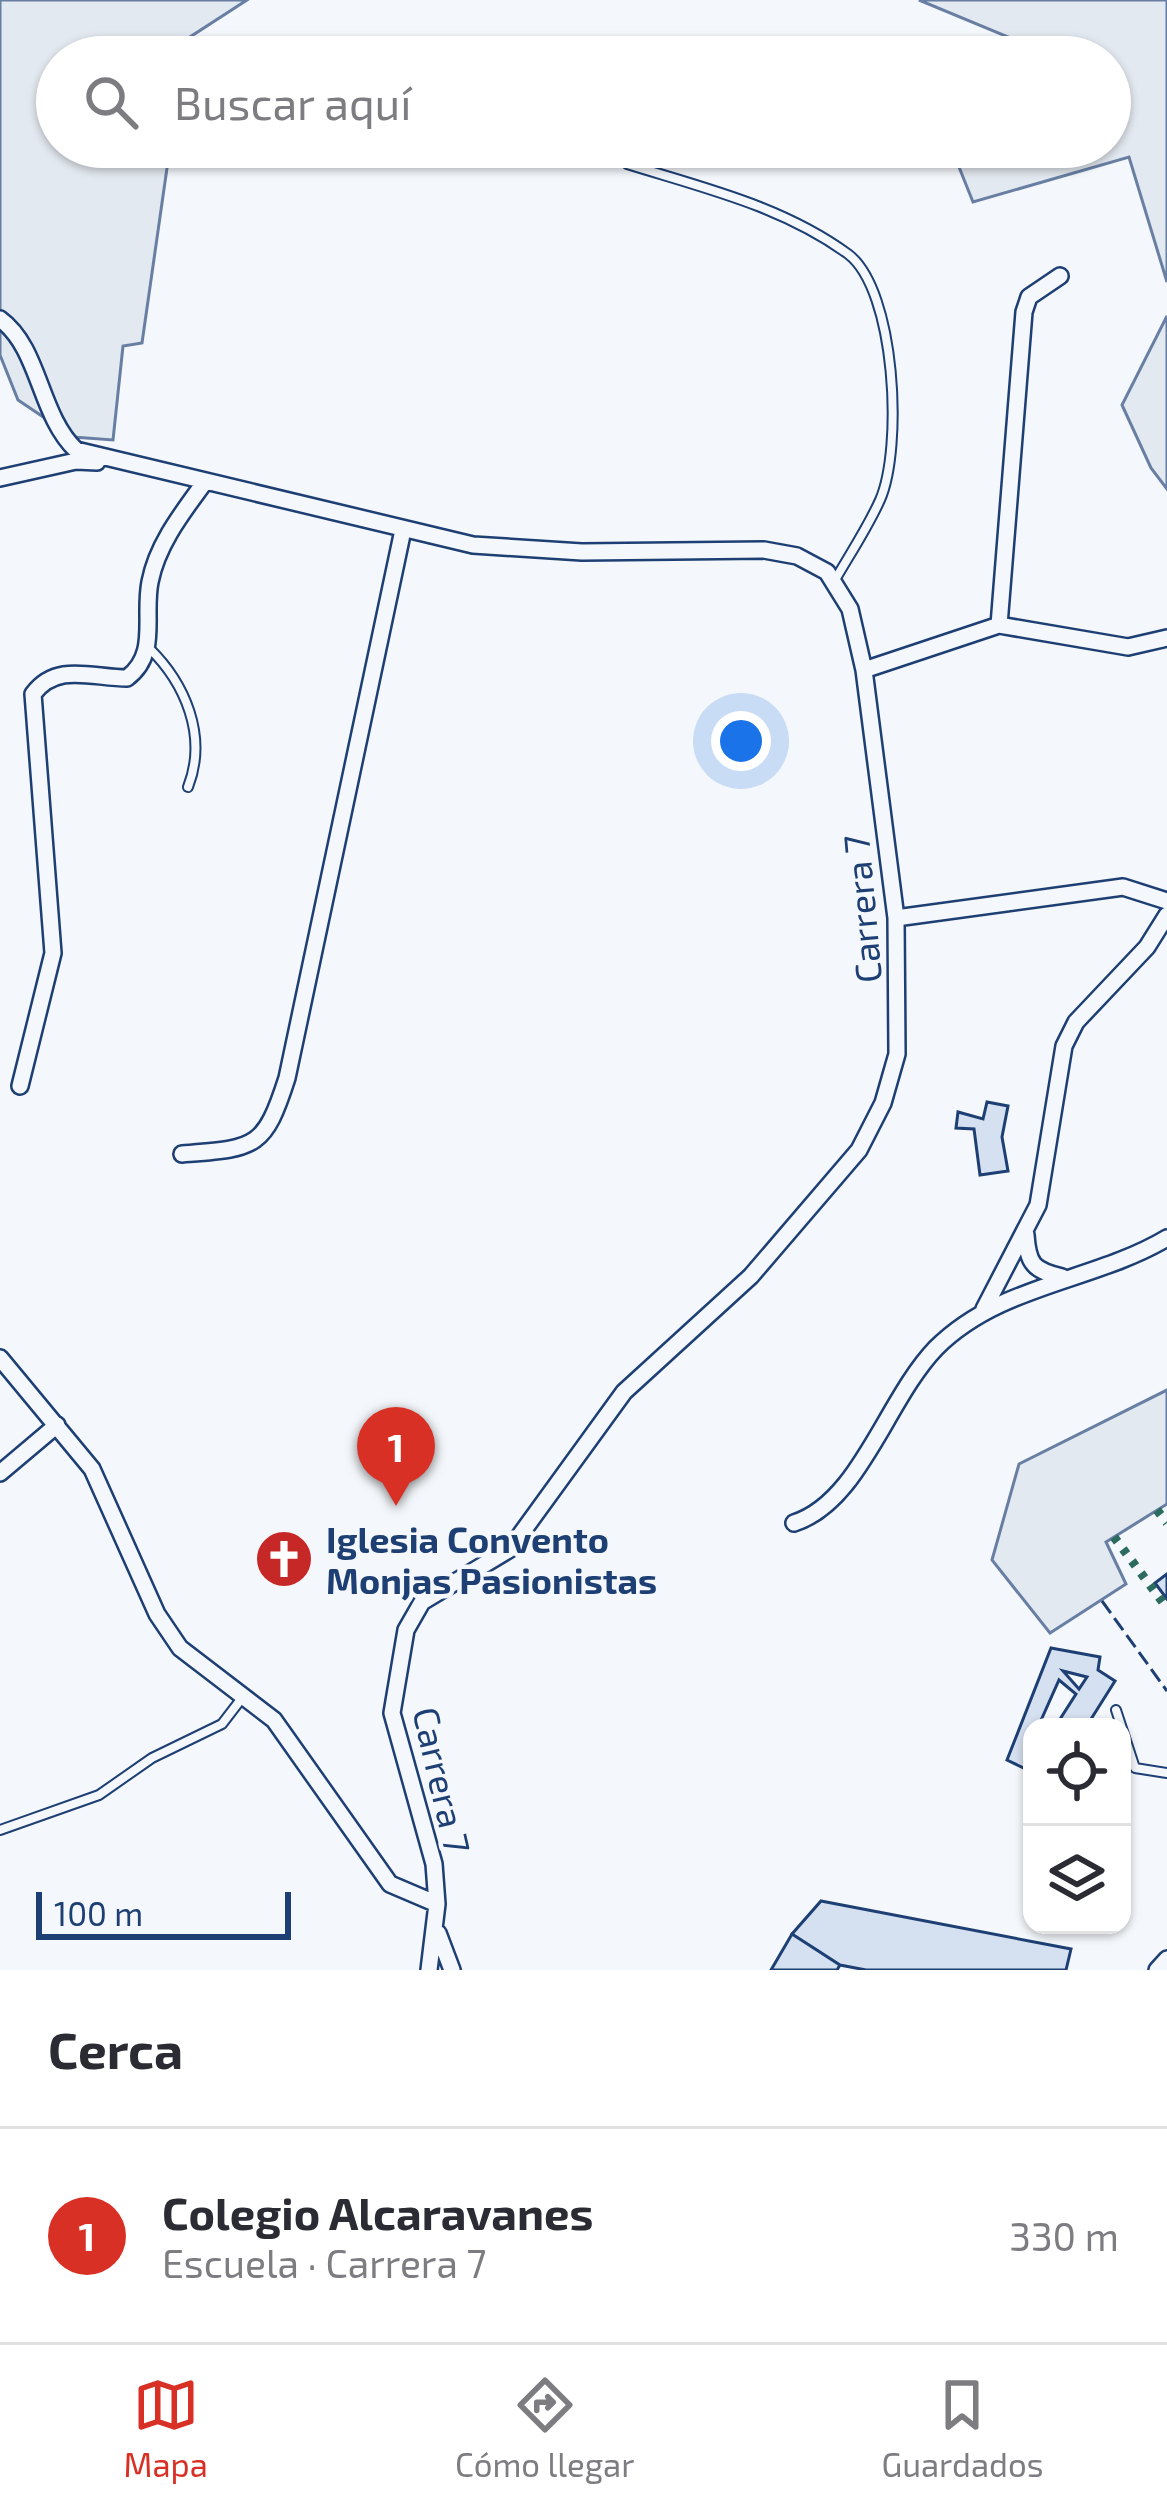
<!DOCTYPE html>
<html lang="es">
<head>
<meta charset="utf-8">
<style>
	:root { --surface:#fff; --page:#f7f7f7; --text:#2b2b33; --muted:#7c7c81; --line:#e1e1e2; --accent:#d93025 }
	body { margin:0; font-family:"Exo 2",sans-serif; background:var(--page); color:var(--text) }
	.controls { position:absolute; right:36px; bottom:36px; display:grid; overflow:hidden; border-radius:24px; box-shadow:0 3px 9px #0004 }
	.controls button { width:108px; height:108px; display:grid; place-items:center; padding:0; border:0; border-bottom:3px solid var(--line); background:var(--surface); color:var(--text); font:60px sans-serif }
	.scale { position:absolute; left:36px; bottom:30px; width:255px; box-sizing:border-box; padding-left:12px; border:6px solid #1d3f73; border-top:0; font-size:33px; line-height:42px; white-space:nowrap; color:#1d3f73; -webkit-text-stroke:9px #f4f7fb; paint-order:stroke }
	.you { position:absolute; left:741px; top:741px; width:42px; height:42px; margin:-30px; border:9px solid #fff; border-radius:50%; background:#1a73e8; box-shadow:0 0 0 18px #1a73e833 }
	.badge { display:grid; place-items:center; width:78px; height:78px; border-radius:50%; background:var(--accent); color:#fff; font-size:39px; font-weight:700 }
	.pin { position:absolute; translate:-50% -99px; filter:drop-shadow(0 3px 6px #0008) }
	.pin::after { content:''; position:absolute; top:63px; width:42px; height:36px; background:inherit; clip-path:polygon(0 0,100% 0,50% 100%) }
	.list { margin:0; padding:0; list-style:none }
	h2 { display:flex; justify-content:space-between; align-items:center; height:156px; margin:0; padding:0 48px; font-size:51px }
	h2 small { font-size:39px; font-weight:400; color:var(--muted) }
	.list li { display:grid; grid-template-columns:78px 1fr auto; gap:36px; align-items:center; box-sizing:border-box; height:216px; padding:0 48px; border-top:3px solid var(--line) }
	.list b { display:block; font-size:45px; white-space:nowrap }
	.list p { margin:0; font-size:39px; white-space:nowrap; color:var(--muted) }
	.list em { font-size:39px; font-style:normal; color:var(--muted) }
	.icon { flex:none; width:66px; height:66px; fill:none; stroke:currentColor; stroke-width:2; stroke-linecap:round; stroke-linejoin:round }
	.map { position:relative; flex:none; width:1167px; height:1970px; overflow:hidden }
	.search { position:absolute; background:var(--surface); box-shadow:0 3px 9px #0004; left:36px; right:36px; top:36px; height:132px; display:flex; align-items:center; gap:30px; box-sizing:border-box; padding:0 42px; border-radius:66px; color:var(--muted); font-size:45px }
	.sheet { height:372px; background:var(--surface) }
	nav { display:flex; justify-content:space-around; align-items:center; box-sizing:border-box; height:168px; border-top:3px solid var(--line); background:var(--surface); font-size:33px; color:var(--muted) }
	nav a { display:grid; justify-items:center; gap:6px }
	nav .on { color:var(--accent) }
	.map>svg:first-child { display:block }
	.green { fill:#e3e9f0; stroke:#687fa3; stroke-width:3 }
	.building { fill:#d5e0f0; stroke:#1d3f73; stroke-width:3; fill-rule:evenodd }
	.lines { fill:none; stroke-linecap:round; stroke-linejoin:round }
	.service-casing { stroke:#1d3f73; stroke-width:12 }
	.minor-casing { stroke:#1d3f73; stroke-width:20 }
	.service { stroke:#f4f7fb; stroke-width:8 }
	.minor { stroke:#f4f7fb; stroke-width:15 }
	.hedge { stroke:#2c6c60; stroke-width:9; stroke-dasharray:6 9; stroke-linecap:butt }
	.fence { stroke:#1d3f73; stroke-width:3; stroke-dasharray:15 6; stroke-linecap:butt }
	.labels { text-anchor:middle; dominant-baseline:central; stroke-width:9; stroke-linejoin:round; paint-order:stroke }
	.street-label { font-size:36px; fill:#1d3f73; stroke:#f4f7fb }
	.poi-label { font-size:36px; font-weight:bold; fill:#1d3f73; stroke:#f4f7fb; text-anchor:start }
</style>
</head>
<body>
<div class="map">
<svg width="1167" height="1970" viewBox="0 0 1167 1970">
	<rect width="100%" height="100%" fill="#f4f7fb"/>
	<path class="green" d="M0,0H247L190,37L187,57H57V147H170L142,343L123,346L113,440L73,437L18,400L0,355Z
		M919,0H1167V282L1129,157L973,202L951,147H1110V57H1023L1032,47Z
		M1167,316V489L1151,468L1122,405Z
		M1167,1390V1504L1106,1542L1126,1584L1050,1633L992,1560L1019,1464Z"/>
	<path class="building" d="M987,1102L1008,1106L1002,1137L1008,1171L980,1175L974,1129L956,1128L958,1112L983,1119Z
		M1167,1574V1599L1155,1583Z
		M1051,1648L1100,1657L1098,1670L1115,1681L1086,1727H1055L1076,1694L1059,1680L1038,1727H1032V1772L1007,1760ZM1063,1671L1087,1677L1079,1689Z
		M821,1901L1071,1949L1066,1970H866L840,1965L792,1934Z
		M792,1934L840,1965L837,1970H771Z"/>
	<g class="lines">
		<defs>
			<path id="service" d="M627,164C704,188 782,206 848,254C896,290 903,448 880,500C868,527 850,554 835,580
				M149,648C185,683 208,736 188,787
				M1116,1710L1135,1768L1167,1773
				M0,1830L99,1795L152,1758L222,1724L242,1698"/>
			<path id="minor" d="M0,319C40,348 39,415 76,450L473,545L582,552L764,550L797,556L827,572L850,609L864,670L896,918L897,1054L883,1103L859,1150L751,1276L624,1392L510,1549L422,1602L406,1630L392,1713L434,1864L437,1904L429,1970
				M0,478L76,461L97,462
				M999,625L1024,312L1029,297L1060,276
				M864,670L999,625L1128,647L1167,638
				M896,918L1123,887L1167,901
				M20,1086L53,953L33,694C57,662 92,678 127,678C159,654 143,617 150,582C157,545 182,513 204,483
				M182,1154C255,1148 264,1150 287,1078L403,530
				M1026,1235C1028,1264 1033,1270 1062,1277
				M984,1309L1038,1205L1064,1046L1076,1022L1147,947L1167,915
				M0,1358L92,1469L157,1614L180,1648L274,1720L390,1884L437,1904
				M0,1473L57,1425
				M794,1523C860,1502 886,1400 936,1348C1000,1284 1093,1282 1167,1238
				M438,1933L452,1970
				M1157,1970L1167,1959"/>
		</defs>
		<use href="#service" class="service-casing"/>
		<use href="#minor" class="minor-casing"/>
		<use href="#service" class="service"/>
		<use href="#minor" class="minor"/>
		<path class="hedge" d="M1157,1510L1167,1523
			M1114,1537L1167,1608"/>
		<path class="fence" d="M1102,1601L1167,1691"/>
	</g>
	<defs>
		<symbol id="church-disc" viewBox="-11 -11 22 22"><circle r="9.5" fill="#c62828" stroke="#f4f7fb"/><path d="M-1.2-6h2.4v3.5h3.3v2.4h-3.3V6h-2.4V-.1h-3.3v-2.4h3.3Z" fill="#fff"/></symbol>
	</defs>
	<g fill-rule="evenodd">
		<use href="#church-disc" x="251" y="1526" width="66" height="66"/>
	</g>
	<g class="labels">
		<g class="street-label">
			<text transform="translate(861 909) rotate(-95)">Carrera 7</text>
			<text transform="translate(443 1780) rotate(77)">Carrera 7</text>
		</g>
		<g class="poi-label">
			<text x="326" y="1538">Iglesia Convento<tspan x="326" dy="41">Monjas Pasionistas</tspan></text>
		</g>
	</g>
</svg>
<div class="controls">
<button><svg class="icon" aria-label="locate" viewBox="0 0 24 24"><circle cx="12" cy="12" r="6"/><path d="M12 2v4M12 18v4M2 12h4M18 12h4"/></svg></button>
<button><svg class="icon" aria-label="layers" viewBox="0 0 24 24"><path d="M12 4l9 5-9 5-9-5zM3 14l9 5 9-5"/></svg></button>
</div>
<div class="scale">100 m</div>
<div class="you"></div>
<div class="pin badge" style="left:396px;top:1506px">1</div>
<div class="search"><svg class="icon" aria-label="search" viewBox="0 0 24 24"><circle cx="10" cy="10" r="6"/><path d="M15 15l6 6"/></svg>Buscar aquí</div>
</div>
<section class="sheet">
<h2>Cerca<small></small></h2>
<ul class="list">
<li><span class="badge">1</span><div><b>Colegio Alcaravanes</b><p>Escuela · Carrera 7</p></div><em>330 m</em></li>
</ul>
</section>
<nav>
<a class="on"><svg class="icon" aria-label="map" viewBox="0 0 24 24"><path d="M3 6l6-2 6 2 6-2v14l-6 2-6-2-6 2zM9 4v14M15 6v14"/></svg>Mapa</a>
<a><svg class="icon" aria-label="directions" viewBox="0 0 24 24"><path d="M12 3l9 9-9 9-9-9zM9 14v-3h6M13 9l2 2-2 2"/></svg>Cómo llegar</a>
<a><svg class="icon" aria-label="saved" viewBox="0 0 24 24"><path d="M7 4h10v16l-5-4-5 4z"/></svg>Guardados</a>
</nav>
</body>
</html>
